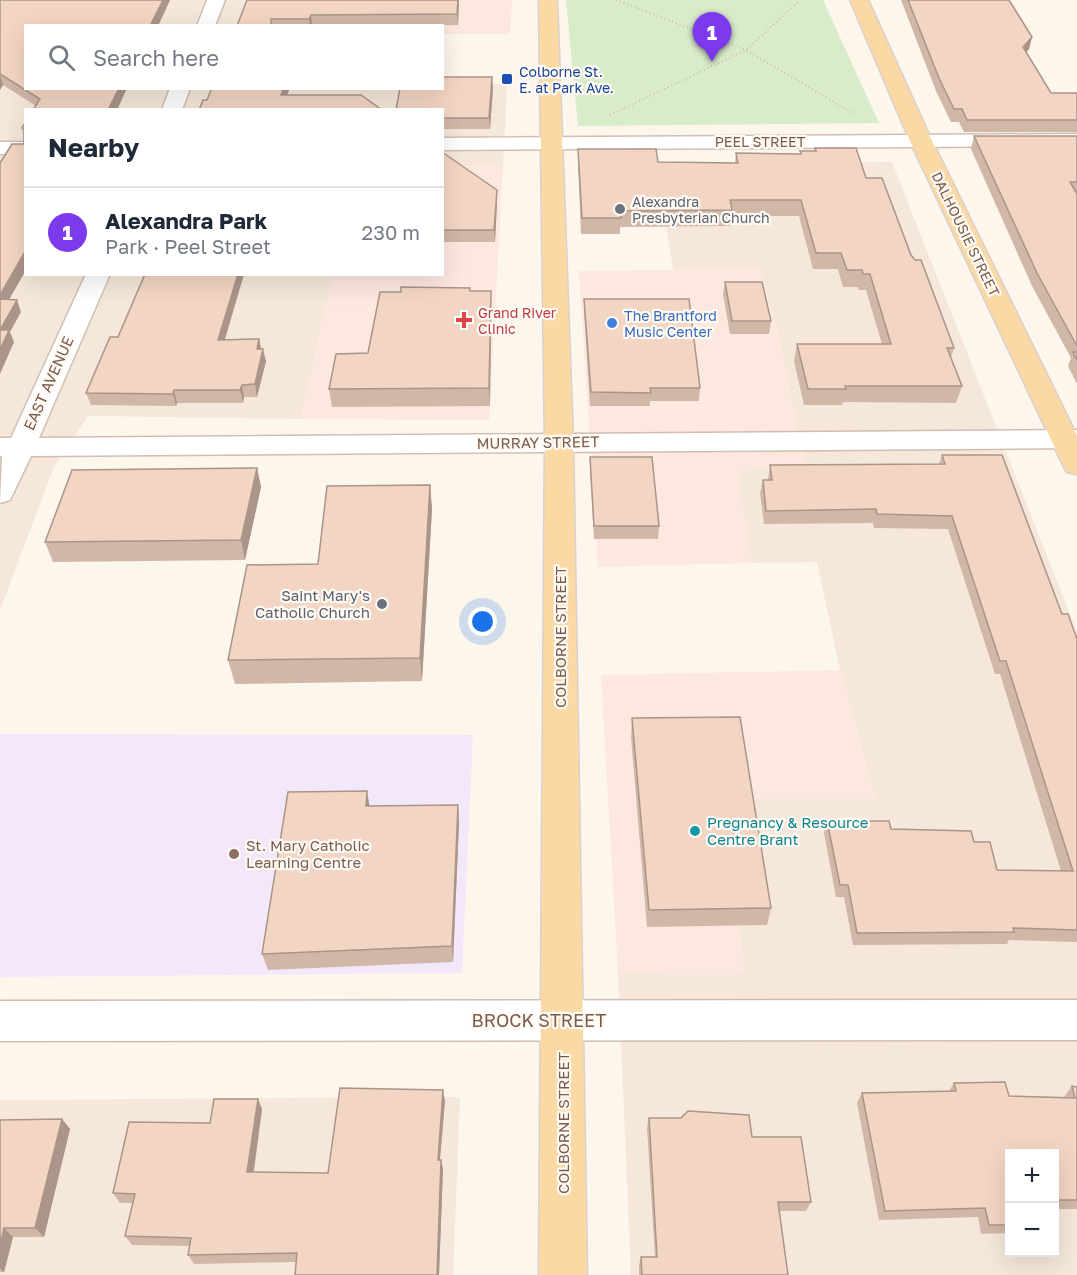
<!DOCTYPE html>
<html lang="en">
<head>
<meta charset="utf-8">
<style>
	:root { --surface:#fff; --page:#f6f6f7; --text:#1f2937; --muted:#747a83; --line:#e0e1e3; --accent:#7c3aed }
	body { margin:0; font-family:"Golos Text",sans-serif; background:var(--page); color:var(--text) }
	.controls { position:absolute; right:18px; bottom:18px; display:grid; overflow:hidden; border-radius:0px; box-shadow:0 6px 24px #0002 }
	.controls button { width:54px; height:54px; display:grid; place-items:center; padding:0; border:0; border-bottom:2px solid var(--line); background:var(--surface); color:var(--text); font:30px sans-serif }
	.you { position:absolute; left:483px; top:622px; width:21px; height:21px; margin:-15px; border:4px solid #fff; border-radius:50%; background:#1a73e8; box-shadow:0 0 0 9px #1a73e833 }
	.badge { display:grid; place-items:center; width:39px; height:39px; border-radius:50%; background:var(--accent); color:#fff; font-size:20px; font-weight:700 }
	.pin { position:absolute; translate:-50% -50px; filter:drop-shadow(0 2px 3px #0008) }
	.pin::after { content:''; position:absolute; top:32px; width:21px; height:18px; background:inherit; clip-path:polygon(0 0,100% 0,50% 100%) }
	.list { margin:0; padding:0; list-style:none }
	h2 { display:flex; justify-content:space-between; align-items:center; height:78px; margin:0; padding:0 24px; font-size:26px }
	h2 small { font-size:20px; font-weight:400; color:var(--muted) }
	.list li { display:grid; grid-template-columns:39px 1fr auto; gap:18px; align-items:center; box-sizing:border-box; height:90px; padding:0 24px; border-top:2px solid var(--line) }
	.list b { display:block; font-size:22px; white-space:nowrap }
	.list p { margin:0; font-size:20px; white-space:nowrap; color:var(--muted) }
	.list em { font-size:20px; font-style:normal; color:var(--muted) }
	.icon { flex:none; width:33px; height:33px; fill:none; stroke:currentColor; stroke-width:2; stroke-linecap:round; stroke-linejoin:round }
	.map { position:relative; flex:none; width:1077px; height:1275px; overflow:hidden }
	.search { position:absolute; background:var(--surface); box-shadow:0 6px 24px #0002; left:24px; top:24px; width:420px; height:66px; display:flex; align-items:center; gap:15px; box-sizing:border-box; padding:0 21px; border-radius:0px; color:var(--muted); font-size:22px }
	.panel { position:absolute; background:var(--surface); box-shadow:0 6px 24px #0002; left:24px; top:108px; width:420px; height:168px; border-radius:0px }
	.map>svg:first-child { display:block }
	.residential { fill:#f5e8da; fill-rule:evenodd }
	.commercial { fill:#fde8e0 }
	.education { fill:#f3e8fa }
	.green { fill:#d8ecc9 }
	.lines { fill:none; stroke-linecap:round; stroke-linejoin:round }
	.minor-casing { stroke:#d1beb0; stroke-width:3 }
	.major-casing { stroke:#dad1cd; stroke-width:3 }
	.path { stroke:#d9b8a5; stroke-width:2; stroke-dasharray:1 3; stroke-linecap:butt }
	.minor { fill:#fff; fill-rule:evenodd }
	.major { fill:#fbd9a5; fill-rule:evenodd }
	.wall { fill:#d1b7a8 }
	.shaded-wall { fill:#aa9588 }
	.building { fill:#f3d5c3; stroke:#aa9588; stroke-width:1.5 }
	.transit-dot { fill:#1a4fb4; stroke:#fffaf3; stroke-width:2 }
	.worship-dot { fill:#6b7280; stroke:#fffaf3; stroke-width:2 }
	.health-dot { fill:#e0444e; stroke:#fffaf3; stroke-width:2 }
	.shop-dot { fill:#3f7fe0; stroke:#fffaf3; stroke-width:2 }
	.culture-dot { fill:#0f9aa8; stroke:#fffaf3; stroke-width:2 }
	.education-dot { fill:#8d6e63; stroke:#fffaf3; stroke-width:2 }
	.labels { text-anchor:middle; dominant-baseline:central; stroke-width:4.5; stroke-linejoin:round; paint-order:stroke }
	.far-transit-label { font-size:14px; fill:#164399; stroke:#fffaf3; text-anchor:start }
	.far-street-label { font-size:14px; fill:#7a5c4d; stroke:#fffaf3 }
	.far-worship-label { font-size:14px; fill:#5b616d; stroke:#fffaf3; text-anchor:start }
	.far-health-label { font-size:14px; fill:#be3a42; stroke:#fffaf3; text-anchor:start }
	.far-shop-label { font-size:14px; fill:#366cbe; stroke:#fffaf3; text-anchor:start }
	.street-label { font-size:15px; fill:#7a5c4d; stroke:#fffaf3 }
	.worship-label { font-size:15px; fill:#5b616d; stroke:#fffaf3; text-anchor:end }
	.culture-label { font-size:15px; fill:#0d838f; stroke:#fffaf3; text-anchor:start }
	.education-label { font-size:15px; fill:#785e54; stroke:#fffaf3; text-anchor:start }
	.near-street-label { font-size:18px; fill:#7a5c4d; stroke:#fffaf3 }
</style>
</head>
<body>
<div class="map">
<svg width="1077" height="1275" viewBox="0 0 1077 1275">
	<rect width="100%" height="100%" fill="#fdf6ec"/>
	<path class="residential" d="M0,0H430L451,15L449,34H443L442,26H26V88H442L443,84H507L503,167L443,166L442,110H26V274L333,275L301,419L88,416L54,467L0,610Z
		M892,162L1077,632V1275H631L618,973L744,974L727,799L875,798L840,670L817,562L752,563L736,470L805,467L779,338L759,269L673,270L656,163ZM1010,1154H1054V1252H1010Z
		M460,1097L453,1275H0V1100Z"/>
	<path class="commercial" d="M430,0H512L510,34H449L451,15Z
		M443,166L503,167L489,420L301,419L333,275L442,274Z
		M759,269L779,338L805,467L737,470L752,563L598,567L579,271Z
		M840,670L875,799H727L744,974L618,973L601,675Z"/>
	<path class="education" d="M0,734L473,735L462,973L0,977Z"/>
	<path class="green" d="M566,0H823L879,123L578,126Z"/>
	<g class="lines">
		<defs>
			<path id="minor" d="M207,0H225L215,26H197Z
				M170,88H190L182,110H162Z
				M1077,134V146L442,150V138Z
				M0,142H26V154H0Z
				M86,274H110L39,438L1077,430V448L31,456L10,500L0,503L2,456H0V438H11Z
				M1077,1000V1040L0,1041V1001Z"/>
			<path id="major" d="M539,0H557L573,442L587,1275H539L545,442Z
				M850,0H868L932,141L1077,436V474L1067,472L1063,465L910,141Z"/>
		</defs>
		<use href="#minor" class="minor-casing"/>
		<use href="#major" class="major-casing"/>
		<path class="path" d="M616,0L746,50L854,114
			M610,115L746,50L800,0"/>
		<use href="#minor" class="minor"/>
		<use href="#major" class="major"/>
	</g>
	<path class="wall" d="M0,0H170L158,26H26L127,88L117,110H33L36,106L3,85L0,90Z
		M247,0H459L458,25L237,26Z
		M901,0H1009L1032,37L1029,49L1026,52L1051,93H1077V132H964L959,122H951L936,91Z
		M493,88L490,129H442V110Z
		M974,136H1077V384L1068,366L1071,358L1032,286L971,149Z
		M815,148L866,178L911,255L954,348L951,358L962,386L956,403L843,402L842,405H804L794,361L797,344H882L866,290H859L858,287H843L838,269H813L799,216H732L730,226L620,227V234H581L578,164V149L658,162L735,163L736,153L800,154V151H814Z
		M442,152L497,190V202L495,242H442Z
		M145,274H244L225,340L259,339L261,349L266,361L257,397H244L243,403H177L176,406L91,405L86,393L118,337Z
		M725,282L771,321L769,334H730L723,294Z
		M471,291L491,308L490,406L332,407L329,389Z
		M584,299L700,388L699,401H650V406H590L584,312Z
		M942,455L1062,614L1077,639V942L1009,940L1007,944L853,945L844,897H836L824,833L827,821L974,842L997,870L1061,871L1000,674H995L948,529L874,528L873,523L764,524L760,493L763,480H768L770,465L939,464Z
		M590,457L659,526L658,539H594L590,470Z
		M257,468L261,487L245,560L53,562L45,542Z
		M430,485L432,509L422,681L235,684L228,660L318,564Z
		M632,718L771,908L767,925L647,927L631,737Z
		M458,805L459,823L453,962L268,970L262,954L370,806Z
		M954,1083L1009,1096L1064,1097L1072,1086L1077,1087V1209H1054V1154H1010V1233L981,1234L978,1217L879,1220L857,1103L862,1093L949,1091Z
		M445,1101L440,1160H441L443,1169L439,1275H295L296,1262L194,1264L188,1255L189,1246L132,1245L125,1236L133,1203H120L113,1193L210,1123L262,1109L254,1172L328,1173Z
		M649,1118L752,1137L811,1202L806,1211H779L788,1275H639V1265L641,1257H655L647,1128Z
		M62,1119L70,1129L44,1237H13L4,1272H0V1120Z"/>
	<path class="shaded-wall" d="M163,0H170L158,26H150Z
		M458,0H459L458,25L457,14Z
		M311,15L312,25L310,26L309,19Z
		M1032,37L1029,49L1020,59L1023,47Z
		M0,74L3,85L0,90Z
		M492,77L493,88L490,129L489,118Z
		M119,88H127L117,110H108Z
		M284,88H290L283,106L281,95Z
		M497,190V202L495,242L494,230Z
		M26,250V270L2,312L0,306V295Z
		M238,274H244L221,352L218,340Z
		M491,291V308L490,406L489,388Z
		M17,300L21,312L10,332L14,342L0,374V330Z
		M259,339L262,352L257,349Z
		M263,349L266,361L257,397L255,384Z
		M242,385L244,397L243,403L240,390Z
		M174,390L177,403L176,406L173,394Z
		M257,468L261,487L245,560L241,540Z
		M430,485L432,509L422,681L420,658Z
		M367,791L370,809L366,806Z
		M458,805L459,823L453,962L452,946Z
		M443,1090L445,1101L439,1169L438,1160Z
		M258,1099L262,1109L252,1182L247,1172Z
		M62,1119L70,1129L44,1237L35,1228Z
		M441,1160L443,1169L439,1275H437Z
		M4,1228L13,1237L4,1272L0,1268V1244Z"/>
	<path class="building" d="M0,0H163L150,26H26V88H119L108,110H33L40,99L0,74Z
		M247,0H458L457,14L311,15L309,19H271V26H237Z
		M908,0H1009L1032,37L1023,47L1051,93H1077V120H967L962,109H954L939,78Z
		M442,77H492L489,118H442V110H396L400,88H442Z
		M212,88H284L281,95H361L382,110H199L203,100H207Z
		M26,122V250L0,295V163L12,144H24V130L22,128Z
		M974,136H1077V182H1070L1077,194V346L1037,273Z
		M815,148H856L866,178H882L911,255L915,260H921L954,348H947L962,386H845L846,389H808L797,344H891L870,274H863L862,270H847L841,253H816L801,200H730L732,210L620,211L621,218H582L578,149H656L658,162L738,163L736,153L801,154L800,151H816Z
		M442,152L497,190L494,230H442Z
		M145,274H238L218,340L259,339L257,349H263L255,384L242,385L240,390H174L173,394L86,393L110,337H118Z
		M725,282H762L771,321H732Z
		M401,287L470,288V291H491L489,388L329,389L336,354L368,353L380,292H401Z
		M0,299L17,300L0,330H9L0,350Z
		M584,299H689L700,388H650L651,393L591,392Z
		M1073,352H1077V360Z
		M942,455H1002L1062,614H1068L1077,639V930L1013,928L1014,932L857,933L848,885H840L827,821H889L891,829L971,831L974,842H990L997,870L1073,871L1006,661H1000L952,516L877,514L876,509L766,511L763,480H772L770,465L945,464Z
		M590,457H652L659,526H594Z
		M257,468L241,540L45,542L72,470Z
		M430,485L420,658L228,660L247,565L318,564L327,486Z
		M740,717L771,908L649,910L632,718Z
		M367,791L366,806L458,805L452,946L262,954L288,792Z
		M1005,1082L1009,1096L1075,1098L1072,1086L1077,1087V1200H1054V1154H1010V1225H989L985,1208L885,1211L862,1093L956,1091L954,1083Z
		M340,1088L443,1090L438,1160H441L437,1275H295L297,1253L188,1255L191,1238L125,1236L135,1194L113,1193L129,1122L210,1123L214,1099H258L247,1172L328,1173Z
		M688,1111L749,1115L752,1137H801L811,1202H778L788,1275H642L641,1257H657L649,1118H681Z
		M62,1119L35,1228H4L0,1244V1120Z"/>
	<rect class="transit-dot" x="501" y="73" width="12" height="12" rx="3"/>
	<g class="worship-dot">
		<circle cx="620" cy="209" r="6"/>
		<circle cx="382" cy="604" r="6"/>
	</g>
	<path class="health-dot" d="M461 311h6v6h6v6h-6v6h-6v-6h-6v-6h6z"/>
	<circle class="shop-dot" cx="612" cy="323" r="6"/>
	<circle class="culture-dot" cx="695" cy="831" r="6"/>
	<circle class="education-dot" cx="234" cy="854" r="6"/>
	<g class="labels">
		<g class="far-transit-label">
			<text x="519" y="71">Colborne St.<tspan x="519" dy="16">E. at Park Ave.</tspan></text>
		</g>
		<g class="far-street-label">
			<text x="760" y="141">PEEL STREET</text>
			<text transform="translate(966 234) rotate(64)">DALHOUSIE STREET</text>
		</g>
		<g class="far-worship-label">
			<text x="632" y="201">Alexandra<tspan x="632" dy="16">Presbyterian Church</tspan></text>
		</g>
		<g class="far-health-label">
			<text x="478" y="312">Grand River<tspan x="478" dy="16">Clinic</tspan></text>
		</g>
		<g class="far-shop-label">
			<text x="624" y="315">The Brantford<tspan x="624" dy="16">Music Center</tspan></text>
		</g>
		<g class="street-label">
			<text transform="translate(48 383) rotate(-66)">EAST AVENUE</text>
			<text transform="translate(538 442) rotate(-1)">MURRAY STREET</text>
			<text transform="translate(560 637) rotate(-90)">COLBORNE STREET</text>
			<text transform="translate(563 1123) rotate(-90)">COLBORNE STREET</text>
		</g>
		<g class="worship-label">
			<text x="370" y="595">Saint Mary's<tspan x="370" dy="17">Catholic Church</tspan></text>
		</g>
		<g class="culture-label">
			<text x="707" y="822">Pregnancy &amp; Resource<tspan x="707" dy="17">Centre Brant</tspan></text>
		</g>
		<g class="education-label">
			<text x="246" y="845">St. Mary Catholic<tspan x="246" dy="17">Learning Centre</tspan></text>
		</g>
		<g class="near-street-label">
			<text x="539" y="1020">BROCK STREET</text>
		</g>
	</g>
</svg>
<div class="controls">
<button>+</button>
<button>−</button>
</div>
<div class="you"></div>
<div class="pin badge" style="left:712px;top:62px">1</div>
<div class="search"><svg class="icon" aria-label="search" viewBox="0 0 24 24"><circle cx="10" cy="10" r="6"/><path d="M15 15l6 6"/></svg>Search here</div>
<section class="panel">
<h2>Nearby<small></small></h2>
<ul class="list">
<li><span class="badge">1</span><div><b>Alexandra Park</b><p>Park · Peel Street</p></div><em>230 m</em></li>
</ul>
</section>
</div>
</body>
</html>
